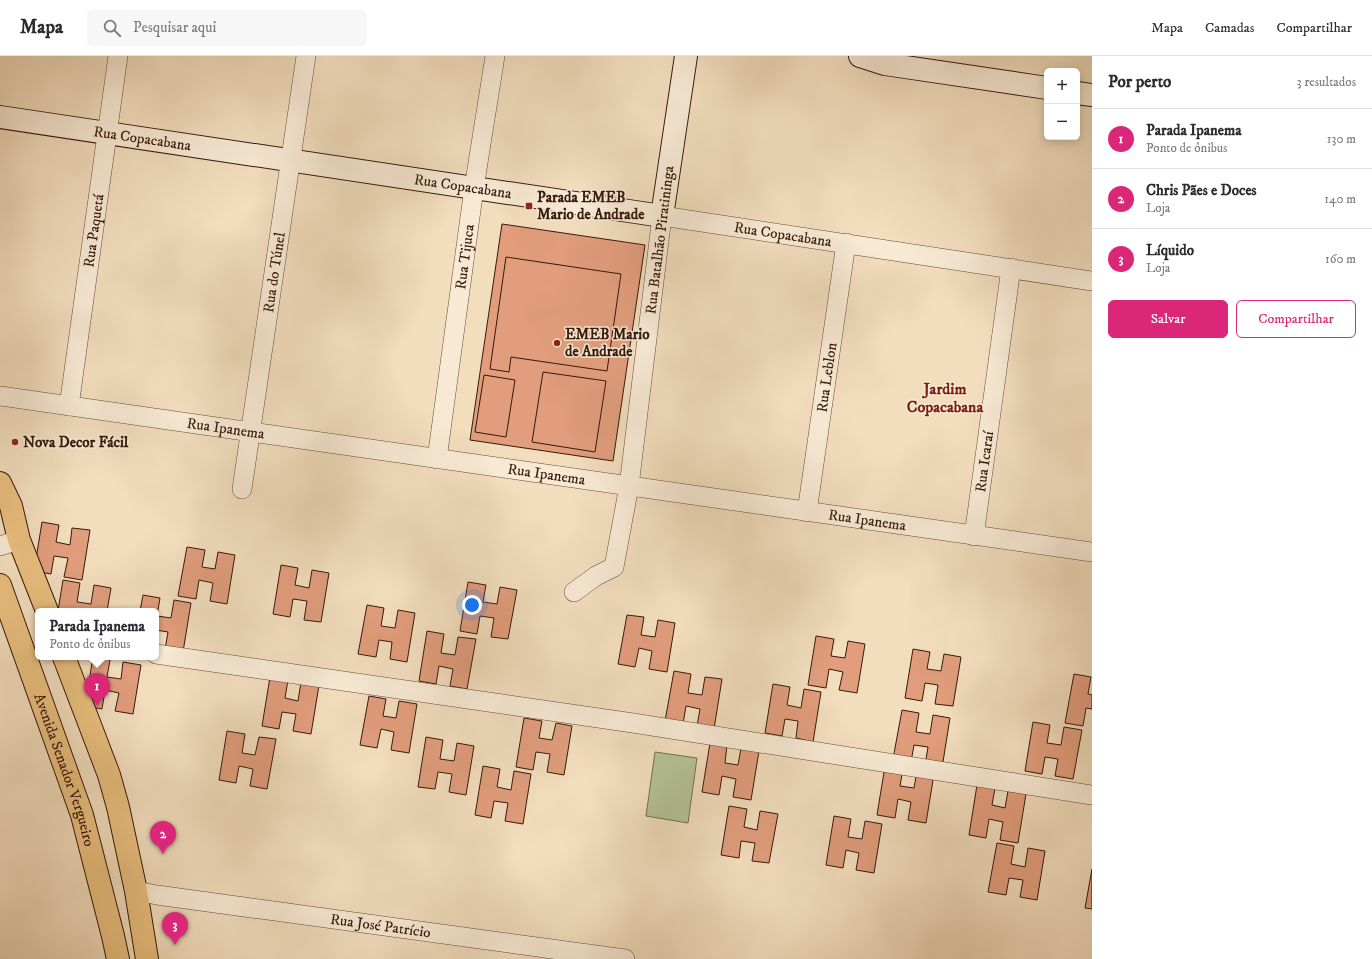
<!DOCTYPE html>
<html lang="pt">
<head>
<meta charset="utf-8">
<style>
	:root { --surface:#fff; --page:#f7f7f7; --text:#2b2b33; --muted:#7c7c81; --line:#e1e1e2; --accent:#db2777 }
	body { margin:0; font-family:"IM FELL DW Pica",serif; background:var(--page); color:var(--text) }
	.controls { position:absolute; right:12px; top:12px; display:grid; overflow:hidden; border-radius:6px; box-shadow:0 2px 10px #0003 }
	.controls button { width:36px; height:36px; display:grid; place-items:center; padding:0; border:0; border-bottom:1px solid var(--line); background:var(--surface); color:var(--text); font:20px sans-serif }
	.you { position:absolute; left:472px; top:549px; width:14px; height:14px; margin:-10px; border:3px solid #fff; border-radius:50%; background:#1a73e8; box-shadow:0 0 0 6px #1a73e833 }
	.badge { display:grid; place-items:center; width:26px; height:26px; border-radius:50%; background:var(--accent); color:#fff; font-size:13px; font-weight:700 }
	.pin { position:absolute; translate:-50% -33px; filter:drop-shadow(0 1px 2px #0008) }
	.pin::after { content:''; position:absolute; top:21px; width:14px; height:12px; background:inherit; clip-path:polygon(0 0,100% 0,50% 100%) }
	.popup { position:absolute; left:35px; top:552px; width:124px; height:52px; box-sizing:border-box; display:grid; place-content:center; border-radius:6px; background:var(--surface); filter:drop-shadow(0 1px 3px #0005); font-size:13px; white-space:nowrap; color:var(--muted) }
	.popup b { font-size:15px; color:var(--text) }
	.popup::after { content:''; position:absolute; left:50%; top:100%; margin-left:-8px; border:8px solid transparent; border-top-color:var(--surface) }
	.list { margin:0; padding:0; list-style:none }
	h2 { display:flex; justify-content:space-between; align-items:center; height:52px; margin:0; padding:0 16px; font-size:17px }
	h2 small { font-size:13px; font-weight:400; color:var(--muted) }
	.list li { display:grid; grid-template-columns:26px 1fr auto; gap:12px; align-items:center; box-sizing:border-box; height:60px; padding:0 16px; border-top:1px solid var(--line) }
	.list b { display:block; font-size:15px; white-space:nowrap }
	.list p { margin:0; font-size:13px; white-space:nowrap; color:var(--muted) }
	.list em { font-size:13px; font-style:normal; color:var(--muted) }
	.actions { display:flex; gap:8px; padding:12px 16px }
	.actions a { flex:1; padding:9px 0; border:1px solid var(--accent); border-radius:6px; text-align:center; font-size:14px; color:var(--accent) }
	.actions .main { background:var(--accent); color:#fff }
	.icon { flex:none; width:22px; height:22px; fill:none; stroke:currentColor; stroke-width:2; stroke-linecap:round; stroke-linejoin:round }
	.map { position:relative; flex:none; width:1092px; height:903px; overflow:hidden }
	header { display:flex; align-items:center; gap:24px; box-sizing:border-box; height:56px; padding:0 20px; background:var(--surface); border-bottom:1px solid var(--line) }
	header strong { font-size:19px }
	nav { display:flex; gap:22px; margin-inline-start:auto; font-size:14px }
	.search { width:280px; height:36px; background:var(--page); display:flex; align-items:center; gap:10px; box-sizing:border-box; padding:0 14px; border-radius:6px; color:var(--muted); font-size:15px }
	main { display:flex }
	aside { flex:1; background:var(--surface) }
	.map>svg:first-child { display:block }
	.green { fill:#b4c296; stroke:#756e51 }
	.building { fill:#e19d7c; stroke:#36190c }
	.lines { fill:none; stroke-linecap:round; stroke-linejoin:round }
	.street-casing { stroke:#654a38; stroke-width:20 }
	.secondary-casing { stroke:#36190c; stroke-width:24 }
	.primary-casing { stroke:#36190c; stroke-width:24 }
	.street { stroke:#f7e9d4; stroke-width:19 }
	.secondary { stroke:#f7e9d4; stroke-width:22 }
	.primary { stroke:#e9be7e; stroke-width:22 }
	.poi-dot { fill:#8f2418; stroke:#f7e9d4; stroke-width:1.5 }
	.labels { text-anchor:middle; dominant-baseline:central; stroke-width:3; stroke-linejoin:round; paint-order:stroke }
	.street-label { font-size:15px; fill:#36190c; stroke:#f7e9d4 }
	.poi-label { font-size:15px; font-weight:bold; fill:#36190c; stroke:#f7e9d4; text-anchor:start }
	.neighbourhood-label { font-size:16px; font-weight:bold; fill:#7a1f14; stroke:#f7e9d4 }
</style>
</head>
<body>
<header>
<strong>Mapa</strong>
<div class="search"><svg class="icon" aria-label="search" viewBox="0 0 24 24"><circle cx="10" cy="10" r="6"/><path d="M15 15l6 6"/></svg>Pesquisar aqui</div>
<nav><a>Mapa</a><a>Camadas</a><a>Compartilhar</a></nav>
</header>
<main>
<div class="map">
<svg width="1092" height="903" viewBox="0 0 1092 903">
	<rect width="100%" height="100%" fill="#f2ddbd"/>
	<filter id="stains"><feTurbulence type="fractalNoise" baseFrequency=".005" numOctaves="4"/><feColorMatrix values="0 0 0 0 .2 0 0 0 0 .09 0 0 0 0 .02 0 0 0 .5 -.17"/></filter>
	<radialGradient id="worn" r=".72"><stop offset=".6" stop-color="#630" stop-opacity="0"/><stop offset="1" stop-color="#630" stop-opacity=".3"/></radialGradient>
	<path class="green" d="M655,696L697,702L688,767L646,760Z"/>
	<path class="building" d="M502,168L645,189L613,405L470,384Z
		M506,201L621,218L607,315L511,301L509,316L490,313Z
		M543,316L606,325L595,396L532,386Z
		M484,319L515,324L506,381L475,376Z
		M42,466L59,469L56,486L70,489L72,472L90,474L82,524L64,521L68,502L54,500L51,518L34,515Z
		M187,491L205,494L202,511L215,513L218,496L235,499L227,548L210,545L213,527L199,524L196,543L178,540Z
		M281,509L298,512L295,529L309,532L312,514L329,517L321,566L304,564L307,545L293,543L290,561L273,558Z
		M63,524L80,527L77,546L91,548L94,529L111,532L107,555H58Z
		M468,526L486,529L483,546L497,548L500,531L517,534L508,583L491,581L494,562L480,560L477,578L460,575Z
		M143,539L160,542L157,560L171,562L174,544L191,547L183,596L165,593L168,576L156,574V555H140Z
		M367,549L384,552L381,570L395,572L398,554L415,557L407,606L390,603L392,586L379,584L376,601L358,598Z
		M627,559L644,561L641,579L655,581L658,564L675,567L667,616L649,613L652,595L639,592L635,611L618,608Z
		M427,575L444,578L441,597L455,599L458,581L476,583L467,633L450,630L453,613L439,610L436,628L419,625Z
		M816,580L834,583L831,600L845,602L848,585L865,588L857,637L839,634L843,616L829,613L826,632L808,629Z
		M913,593L930,596L927,613L941,615L944,598L961,601L953,650L935,648L938,629L925,627L922,645L905,642Z
		M93,601L110,604L107,621L121,623L123,606L141,609L133,658L115,655L119,637L105,634L102,653L85,650Z
		M674,615L691,618L688,637L702,639L705,621L722,623L714,673L697,670L700,653L686,650L683,668L665,665Z
		M1074,618L1091,621L1088,638L1092,639V653L1086,652L1083,670L1065,667Z
		M270,621L288,624L285,642L298,645L301,626L319,629L311,678L293,675L296,658L282,656L279,673L262,670Z
		M773,628L790,631L787,649L801,652L804,633L821,636L813,686L796,682L798,665L785,663L782,680L765,677Z
		M369,640L386,643L383,660L396,662L399,645L417,648L409,697L391,694L394,676L381,673L377,692L360,689Z
		M902,654L919,657L916,676L930,678L933,659L950,662L942,712L925,709L928,691L914,689L911,706L893,703Z
		M524,662L542,665L539,682L552,684L556,667L572,670L564,719L547,716L550,698L536,696L533,714L516,711Z
		M1033,666L1050,669L1047,687L1061,689L1064,671L1082,674L1073,723L1055,720L1058,703L1045,701L1042,718L1025,715Z
		M227,675L245,678L242,697L255,699L259,681L276,683L267,733L250,730L253,713L239,710L236,727L219,724Z
		M426,681L443,684L440,703L454,705L457,687L474,690L466,739L449,736L452,718L438,716L435,733L418,731Z
		M710,687L727,689L725,707L738,709L741,692L759,695L751,744L733,741L736,723L722,720L719,739L702,736Z
		M483,710L500,713L497,731L511,734L514,715L531,718L523,768L505,765L508,747L494,745L491,762L475,759Z
		M885,710L903,713L900,730L914,732L917,715L934,718L926,767L908,764L911,746L898,743L895,762L877,759Z
		M977,729L995,732L992,749L1005,752L1008,735L1026,738L1018,787L1000,784L1003,766L989,763L986,782L969,779Z
		M729,750L747,753L744,771L757,774L760,755L778,758L769,807L752,805L755,787L741,785L739,802L721,799Z
		M834,760L851,763L848,781L862,783L865,765L882,768L874,817L856,814L859,797L846,794L843,812L826,809Z
		M997,787L1014,790L1011,808L1025,811L1028,792L1045,795L1037,844L1020,841L1023,824L1009,822L1006,839L988,836Z
		M1092,813V853L1085,852Z"/>
	<g class="lines">
		<defs>
			<g id="street">
				<path id="s1" d="M0,340L1092,496"/>
				<path id="s2" d="M69,350L118,0"/>
				<path id="s3" d="M437,403L474,132L495,0"/>
				<path id="s4" d="M242,433L306,0"/>
				<path id="s5" d="M807,456L846,187"/>
				<path id="s6" d="M974,480L1011,212"/>
				<path d="M0,490L19,484"/>
				<path id="s7" d="M574,536L596,520L614,511L629,430L662,160L1092,225"/>
				<path d="M156,598L633,667L1092,739"/>
				<path id="s8" d="M136,835L157,839L625,903"/>
			</g>
			<g id="secondary">
				<path d="M860,0L885,8L1047,32"/>
				<path d="M1077,37L1092,39"/>
				<path id="s9" d="M0,61L662,160L686,0"/>
			</g>
			<g id="primary">
				<path d="M0,427L11,450L19,484L47,555"/>
				<path id="s10" d="M0,529L82,759L113,880L118,903"/>
				<path d="M64,601L109,719L118,751L136,835L147,903"/>
			</g>
		</defs>
		<use href="#street" class="street-casing"/>
		<use href="#secondary" class="secondary-casing"/>
		<use href="#primary" class="primary-casing"/>
		<use href="#street" class="street"/>
		<use href="#secondary" class="secondary"/>
		<use href="#primary" class="primary"/>
	</g>
	<g class="poi-dot">
		<rect x="525" y="146" width="8" height="8" rx="2"/>
		<circle cx="557" cy="287" r="4"/>
		<circle cx="15" cy="386" r="4"/>
	</g>
	<g class="labels">
		<g class="street-label">
			<text stroke="none"><textPath href="#s9" startOffset="144">Rua Copacabana</textPath></text>
			<text stroke="none"><textPath href="#s9" startOffset="468">Rua Copacabana</textPath></text>
			<text stroke="none"><textPath href="#s2" startOffset="177">Rua Paquetá</textPath></text>
			<text stroke="none"><textPath href="#s7" startOffset="524">Rua Copacabana</textPath></text>
			<text transform="translate(660 184) rotate(-83)">Rua Batalhão Piratininga</text>
			<text stroke="none"><textPath href="#s3" startOffset="204">Rua Tijuca</textPath></text>
			<text stroke="none"><textPath href="#s4" startOffset="219">Rua do Túnel</textPath></text>
			<text stroke="none"><textPath href="#s5" startOffset="136">Rua Leblon</textPath></text>
			<text stroke="none"><textPath href="#s1" startOffset="228">Rua Ipanema</textPath></text>
			<text stroke="none"><textPath href="#s6" startOffset="75">Rua Icaraí</textPath></text>
			<text stroke="none"><textPath href="#s1" startOffset="552">Rua Ipanema</textPath></text>
			<text stroke="none"><textPath href="#s1" startOffset="876">Rua Ipanema</textPath></text>
			<text stroke="none"><textPath href="#s10" startOffset="196">Avenida Senador Vergueiro</textPath></text>
			<text stroke="none"><textPath href="#s8" startOffset="247">Rua José Patrício</textPath></text>
		</g>
		<g class="poi-label">
			<text x="537" y="141">Parada EMEB<tspan x="537" dy="17">Mario de Andrade</tspan></text>
			<text x="565" y="278">EMEB Mario<tspan x="565" dy="17">de Andrade</tspan></text>
			<text x="23" y="386">Nova Decor Fácil</text>
		</g>
		<g class="neighbourhood-label">
			<text x="945" y="333">Jardim<tspan x="945" dy="18">Copacabana</tspan></text>
		</g>
	</g>
	<rect width="100%" height="100%" filter="url(#stains)"/>
	<rect width="100%" height="100%" fill="url(#worn)"/>
</svg>
<div class="controls">
<button>+</button>
<button>−</button>
</div>
<div class="you"></div>
<div class="pin badge" style="left:97px;top:650px">1</div>
<div class="popup"><b>Parada Ipanema</b>Ponto de ônibus</div>
<div class="pin badge" style="left:163px;top:798px">2</div>
<div class="pin badge" style="left:175px;top:889px">3</div>
</div>
<aside>
<h2>Por perto<small>3 resultados</small></h2>
<ul class="list">
<li><span class="badge">1</span><div><b>Parada Ipanema</b><p>Ponto de ônibus</p></div><em>130 m</em></li>
<li><span class="badge">2</span><div><b>Chris Pães e Doces</b><p>Loja</p></div><em>140 m</em></li>
<li><span class="badge">3</span><div><b>Líquido</b><p>Loja</p></div><em>160 m</em></li>
</ul>
<div class="actions"><a class="main">Salvar</a><a>Compartilhar</a></div>
</aside>
</main>
</body>
</html>
